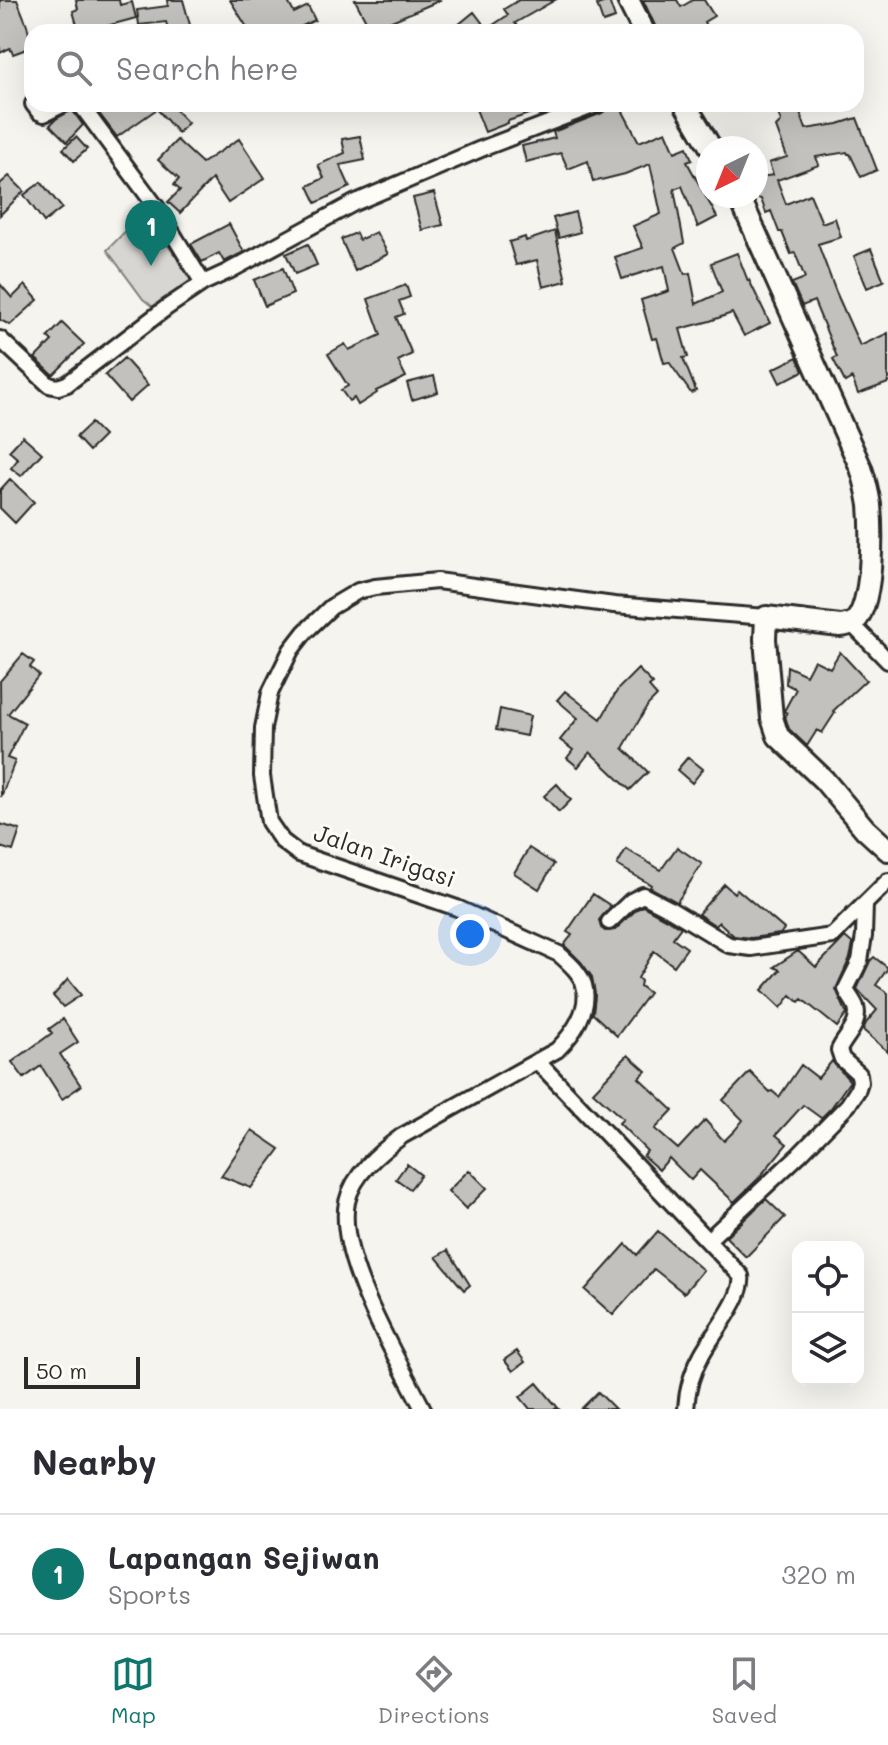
<!DOCTYPE html>
<html lang="en">
<head>
<meta charset="utf-8">
<style>
	:root { --surface:#fff; --page:#f2f2f3; --text:#2b2b33; --muted:#7c7c81; --line:#e1e1e2; --accent:#0f766e }
	body { margin:0; font-family:Mali,sans-serif; background:var(--page); color:var(--text) }
	.controls { position:absolute; right:24px; bottom:24px; display:grid; overflow:hidden; border-radius:16px; box-shadow:0 8px 32px #0002 }
	.controls button { width:72px; height:72px; display:grid; place-items:center; padding:0; border:0; border-bottom:2px solid var(--line); background:var(--surface); color:var(--text); font:40px sans-serif }
	.compass { position:absolute; left:696px; top:136px; width:72px; height:72px; border-radius:50%; background:var(--surface); box-shadow:0 8px 32px #0002; rotate:223deg }
	.scale { position:absolute; left:24px; bottom:20px; width:116px; box-sizing:border-box; padding-left:8px; border:4px solid #2b2b2b; border-top:0; font-size:22px; line-height:28px; white-space:nowrap; color:#2b2b2b; -webkit-text-stroke:6px #fdfcf7; paint-order:stroke }
	.you { position:absolute; left:470px; top:934px; width:28px; height:28px; margin:-20px; border:6px solid #fff; border-radius:50%; background:#1a73e8; box-shadow:0 0 0 12px #1a73e833 }
	.badge { display:grid; place-items:center; width:52px; height:52px; border-radius:50%; background:var(--accent); color:#fff; font-size:26px; font-weight:700 }
	.pin { position:absolute; translate:-50% -66px; filter:drop-shadow(0 2px 4px #0008) }
	.pin::after { content:''; position:absolute; top:42px; width:28px; height:24px; background:inherit; clip-path:polygon(0 0,100% 0,50% 100%) }
	.list { margin:0; padding:0; list-style:none }
	h2 { display:flex; justify-content:space-between; align-items:center; height:104px; margin:0; padding:0 32px; font-size:34px }
	h2 small { font-size:26px; font-weight:400; color:var(--muted) }
	.list li { display:grid; grid-template-columns:52px 1fr auto; gap:24px; align-items:center; box-sizing:border-box; height:120px; padding:0 32px; border-top:2px solid var(--line) }
	.list b { display:block; font-size:30px; white-space:nowrap }
	.list p { margin:0; font-size:26px; white-space:nowrap; color:var(--muted) }
	.list em { font-size:26px; font-style:normal; color:var(--muted) }
	.icon { flex:none; width:44px; height:44px; fill:none; stroke:currentColor; stroke-width:2; stroke-linecap:round; stroke-linejoin:round }
	.map { position:relative; flex:none; width:888px; height:1409px; overflow:hidden }
	.search { position:absolute; background:var(--surface); box-shadow:0 8px 32px #0002; left:24px; right:24px; top:24px; height:88px; display:flex; align-items:center; gap:20px; box-sizing:border-box; padding:0 28px; border-radius:24px; color:var(--muted); font-size:30px }
	.sheet { height:224px; background:var(--surface) }
	nav { display:flex; justify-content:space-around; align-items:center; box-sizing:border-box; height:112px; border-top:2px solid var(--line); background:var(--surface); font-size:22px; color:var(--muted) }
	nav a { display:grid; justify-items:center; gap:4px }
	nav .on { color:var(--accent) }
	.map>svg:first-child { display:block }
	.green { fill:#d7d6d2; stroke:#81807e; stroke-width:2 }
	.building { fill:#c2c1be; stroke:#2b2b2b; stroke-width:2 }
	.lines { fill:none; stroke-linecap:round; stroke-linejoin:round }
	.street-casing { stroke:#2b2b2b; stroke-width:20 }
	.secondary-casing { stroke:#2b2b2b; stroke-width:26 }
	.street { stroke:#fdfcf7; stroke-width:14 }
	.secondary { stroke:#fdfcf7; stroke-width:20 }
	.labels { text-anchor:middle; dominant-baseline:central; stroke-width:6; stroke-linejoin:round; paint-order:stroke }
	.street-label { font-size:24px; fill:#2b2b2b; stroke:#fdfcf7 }
</style>
</head>
<body>
<div class="map">
<svg width="888" height="1409" viewBox="0 0 888 1409">
	<rect width="100%" height="100%" fill="#f5f4ef"/>
	<filter id="ink" filterUnits="userSpaceOnUse"><feTurbulence type="fractalNoise" baseFrequency=".0125" numOctaves="2"/><feDisplacementMap in="SourceGraphic" scale="16" xChannelSelector="R" yChannelSelector="G"/><feConvolveMatrix kernelMatrix="1 2 1 2 8 2 1 2 1" color-interpolation-filters="sRGB"/></filter>
	<g filter="url(#ink)">
		<path class="green" d="M144,212L195,283L158,311L143,299L107,250Z"/>
		<path class="building" d="M0,0H17L27,25L32,47L13,54L10,48L0,53Z
			M76,0H119L120,5L132,2L136,18L95,29L97,32H79L73,11L78,9Z
			M167,0H183L192,32H169L166,22L139,25L137,10L168,6Z
			M230,0H287L294,13L308,6L315,20L290,32H250Z
			M355,0H441L389,22L394,32H372Z
			M519,0H555L515,23L521,32H463L458,25L474,12L487,29L508,15L504,9Z
			M643,0H677L681,7L693,0H704L714,16L704,22L709,32H658Z
			M609,1L615,18L603,22L597,5Z
			M92,104H170L188,123L178,133L157,109L117,137Z
			M474,104H552V106L508,121V123L485,132Z
			M608,104H619L639,142L666,131L675,152L687,147L692,160L687,162L717,217L698,227L682,186L674,189L684,243L675,248L685,274L690,273L696,304L722,292L711,263L737,253L748,281L749,280L770,323L744,336L732,313L710,321L680,329L688,357L683,358L696,391L691,393L669,362L664,363L657,338L652,339L641,300L669,291L664,266L622,279L615,257L643,248L633,226L661,214L650,164L625,174L593,182L588,161L568,169L561,153L526,162L522,146L555,138L553,132L602,113L606,110Z
			M775,104H797L806,129L838,124L857,118L877,170L861,177L850,154H848L847,152L816,157L819,165L777,180L786,204L810,194L822,223L835,218L841,237L818,244L836,292L860,346L888,333V383L858,394L852,378L845,382L833,359L837,357L814,301L802,306L792,283L805,278L795,253L791,254L782,232H779L771,211L766,213L761,199L756,198V178L773,175L769,163L787,157L776,127L781,122Z
			M72,110L83,125L67,142L50,125L56,119Z
			M360,136L365,160L340,165L350,187L316,203L308,186L324,178L318,165L345,153L342,139Z
			M76,137L87,149L74,161L63,149Z
			M239,139L265,178L228,203L212,179L180,213L168,202L180,190L174,185L179,179L158,160L177,140L202,163Z
			M9,176L24,191L0,215V184Z
			M41,182L62,208L44,222L24,195Z
			M434,193L443,225L422,230L413,198Z
			M575,212L580,232L559,238L553,218Z
			M229,224L244,252L224,262L219,253L202,262L191,244Z
			M555,231L566,281L543,287L537,260L516,265L509,242L525,237L526,241Z
			M376,232L388,254L355,271L341,239L356,233L359,240Z
			M308,244L317,265L295,274L286,254Z
			M871,249L884,281L867,288L854,256Z
			M283,268L293,294L265,306L254,280Z
			M0,284L12,298L25,285L38,300L10,325L0,320Z
			M406,285L410,297L399,301L404,314L396,317L412,354L398,361L406,377L376,391L377,393L358,405L354,398L349,401L341,390L348,386L328,354L345,344L349,350L381,335L368,299Z
			M62,323L84,344L53,375L35,358L52,341L48,337Z
			M797,357L803,371L780,383L773,369Z
			M124,358L148,385L129,402L105,375Z
			M434,376L438,392L412,400L407,383Z
			M91,423L104,436L89,451L76,437Z
			M23,436L42,453L21,476L11,468L18,459L9,451Z
			M10,479L34,502L15,523L0,508V490Z
			M840,652L866,680L833,711L835,713L822,733L817,730L807,746L789,729L785,716L787,713L784,711L796,689L786,684L787,666L806,675L814,660L830,668Z
			M23,654L34,662L30,667L39,675L8,714L25,723L7,758L15,761L1,797L0,681Z
			M638,669L653,684L649,687L657,696L648,705L623,748L648,772L630,790L590,752L578,767L567,758L573,750L560,740L578,718L557,700L565,691L601,719L618,689Z
			M500,709L530,716L526,736L496,730Z
			M688,757L703,769L692,783L677,770Z
			M557,784L571,800L559,812L544,796Z
			M0,824L20,830L13,851L0,847Z
			M677,847L702,864L677,902L650,887L651,885L617,865L626,849L661,870Z
			M529,848L554,864L539,889L514,873Z
			M724,884L734,893L737,889L784,929L780,934L751,938L734,936L719,922L716,926L698,914Z
			M593,894L611,906L599,920L601,928L605,931L615,930L637,909L643,906L681,927L673,938L687,948L674,966L654,951L638,978L641,981L640,986L649,993L617,1036L593,1014L595,994L592,977L581,962L564,945L572,935L567,932Z
			M845,937L853,944L850,958L836,989L847,1014L837,1027L802,999L799,1002L791,995L781,1008L762,990L780,970L774,967L798,951L816,967Z
			M874,957L888,968L876,985L888,993V1052L863,1030L866,1023L877,1010L857,989L870,961Z
			M68,979L81,995L63,1007L53,996Z
			M63,1019L78,1042L60,1054L81,1086L62,1099L41,1066L24,1078L12,1062L52,1033L49,1029Z
			M628,1055L646,1071L639,1078L673,1110L655,1129L678,1149L705,1120L724,1141L735,1130L743,1120L723,1100L750,1072L770,1092L772,1091L779,1097L801,1065L818,1078L832,1061L850,1081L831,1108L821,1118L803,1105L776,1135L787,1144L758,1179L734,1202L700,1170L691,1180L669,1158L659,1170L643,1156L647,1151L619,1123L623,1119L593,1092Z
			M252,1130L280,1149L251,1188L221,1176Z
			M407,1164L421,1175L410,1189L396,1179Z
			M469,1170L487,1188L466,1209L448,1191Z
			M766,1199L785,1217L746,1257L726,1237Z
			M658,1231L703,1270L684,1293L654,1269L613,1315L585,1290L626,1244L637,1255Z
			M448,1250L470,1285L464,1290L436,1257Z
			M517,1351L525,1362L513,1371L504,1360Z
			M537,1383L559,1409H530L520,1397Z
			M598,1392L615,1409H581Z"/>
		<g class="lines">
			<defs>
				<path id="street" d="M33,104L39,112L44,114L64,104
					M80,104L157,208L203,283
					M0,339L49,385L58,387L67,384L166,308L203,283L229,271L354,203L481,149L598,104
					M852,624L888,661
					M609,922L631,901L643,895L668,908L729,945L751,948L832,936L888,881
					M537,1061L741,1276C745,1296 712,1335 702,1354C693,1370 687,1391 686,1409
					M708,1240L799,1155L848,1105L857,1091L860,1082L859,1074L842,1059L839,1050C845,1036 861,1025 856,1007C854,1001 848,995 846,989L860,961L864,936L865,904
					M423,1409C398,1359 336,1258 347,1202C353,1174 380,1152 402,1136L557,1050C573,1034 591,1009 584,985C580,972 569,963 559,954L457,908L299,854L282,841L269,822L262,776L263,728L270,693L291,650L305,632L331,607L358,591L375,587L437,581L614,605L766,617"/>
				<path id="secondary" d="M628,0L644,32
					M685,104L711,148
					M739,196L861,468C865,480 868,493 870,505C872,529 874,608 853,623C850,624 843,626 840,626L766,617L765,639L772,718L778,736L824,780L865,829L888,850"/>
			</defs>
			<use href="#street" class="street-casing"/>
			<use href="#secondary" class="secondary-casing"/>
			<use href="#street" class="street"/>
			<use href="#secondary" class="secondary"/>
		</g>
	</g>
	<g class="labels">
		<g class="street-label">
			<text transform="translate(385 855) rotate(19)">Jalan Irigasi</text>
		</g>
	</g>
</svg>
<div class="controls">
<button><svg class="icon" aria-label="locate" viewBox="0 0 24 24"><circle cx="12" cy="12" r="6"/><path d="M12 2v4M12 18v4M2 12h4M18 12h4"/></svg></button>
<button><svg class="icon" aria-label="layers" viewBox="0 0 24 24"><path d="M12 4l9 5-9 5-9-5zM3 14l9 5 9-5"/></svg></button>
</div>
<svg class="compass" viewBox="-18 -18 36 36"><path d="M0-13l5 13h-10z" fill="#e53935"/><path d="M0 13l5-13h-10z" fill="#7c7c81"/></svg>
<div class="scale">50 m</div>
<div class="you"></div>
<div class="pin badge" style="left:151px;top:266px">1</div>
<div class="search"><svg class="icon" aria-label="search" viewBox="0 0 24 24"><circle cx="10" cy="10" r="6"/><path d="M15 15l6 6"/></svg>Search here</div>
</div>
<section class="sheet">
<h2>Nearby<small></small></h2>
<ul class="list">
<li><span class="badge">1</span><div><b>Lapangan Sejiwan</b><p>Sports</p></div><em>320 m</em></li>
</ul>
</section>
<nav>
<a class="on"><svg class="icon" aria-label="map" viewBox="0 0 24 24"><path d="M3 6l6-2 6 2 6-2v14l-6 2-6-2-6 2zM9 4v14M15 6v14"/></svg>Map</a>
<a><svg class="icon" aria-label="directions" viewBox="0 0 24 24"><path d="M12 3l9 9-9 9-9-9zM9 14v-3h6M13 9l2 2-2 2"/></svg>Directions</a>
<a><svg class="icon" aria-label="saved" viewBox="0 0 24 24"><path d="M7 4h10v16l-5-4-5 4z"/></svg>Saved</a>
</nav>
</body>
</html>
